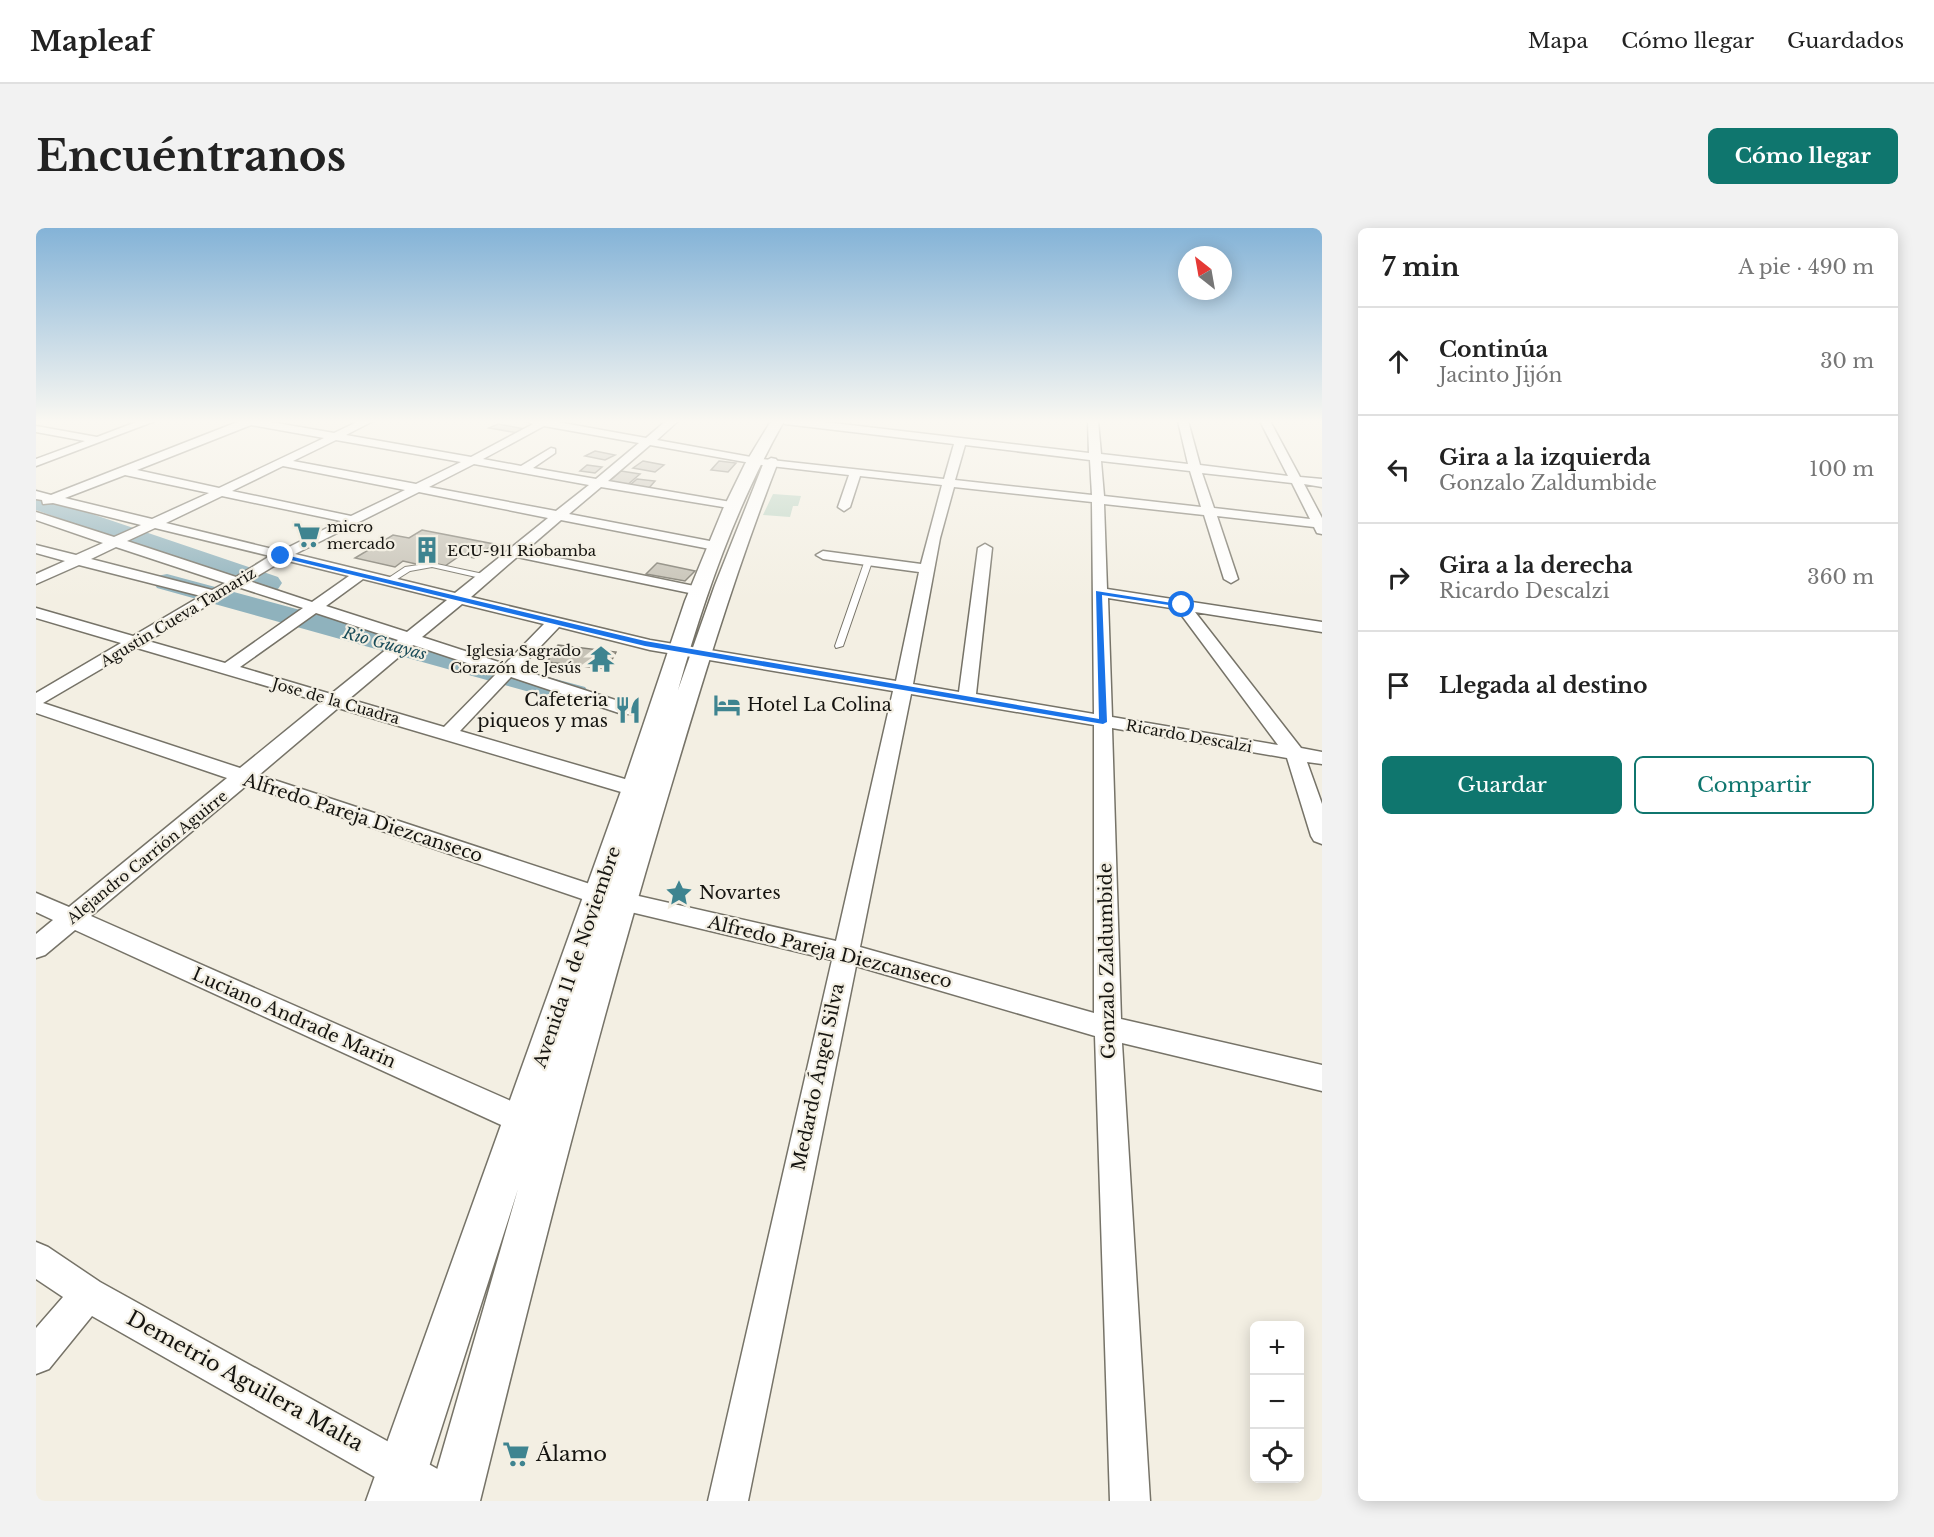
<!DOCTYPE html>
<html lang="es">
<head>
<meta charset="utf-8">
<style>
	:root { --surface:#fff; --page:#f2f2f2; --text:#222; --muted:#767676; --line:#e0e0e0; --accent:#0f766e }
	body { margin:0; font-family:"Libre Baskerville",serif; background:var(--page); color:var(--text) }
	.controls { position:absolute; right:18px; bottom:18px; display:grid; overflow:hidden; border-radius:9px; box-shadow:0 3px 15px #0003 }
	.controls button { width:54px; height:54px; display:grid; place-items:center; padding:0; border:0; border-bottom:2px solid var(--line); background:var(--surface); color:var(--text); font:30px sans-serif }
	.compass { position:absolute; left:1142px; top:18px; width:54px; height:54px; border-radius:50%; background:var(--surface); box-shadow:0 3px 15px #0003; rotate:329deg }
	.stop { position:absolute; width:18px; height:18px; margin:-14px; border:4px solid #1a73e8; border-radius:50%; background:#fff }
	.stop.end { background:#1a73e8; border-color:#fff; box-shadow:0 2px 6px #0008 }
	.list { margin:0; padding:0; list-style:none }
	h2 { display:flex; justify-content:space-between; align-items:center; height:78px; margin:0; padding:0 24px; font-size:26px }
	h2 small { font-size:20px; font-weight:400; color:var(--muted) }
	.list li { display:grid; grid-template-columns:39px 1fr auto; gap:18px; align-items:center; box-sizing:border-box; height:108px; padding:0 24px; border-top:2px solid var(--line) }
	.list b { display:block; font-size:22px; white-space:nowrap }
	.list p { margin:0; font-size:20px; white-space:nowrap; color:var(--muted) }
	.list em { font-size:20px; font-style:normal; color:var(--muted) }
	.actions { display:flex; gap:12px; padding:18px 24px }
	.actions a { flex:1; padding:14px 0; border:2px solid var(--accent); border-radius:9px; text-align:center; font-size:21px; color:var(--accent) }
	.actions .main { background:var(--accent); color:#fff }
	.icon { flex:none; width:33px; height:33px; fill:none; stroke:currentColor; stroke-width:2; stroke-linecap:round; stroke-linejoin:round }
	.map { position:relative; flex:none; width:1286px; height:1273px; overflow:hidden; border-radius:9px }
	header { display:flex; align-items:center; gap:36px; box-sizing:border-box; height:84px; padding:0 30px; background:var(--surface); border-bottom:2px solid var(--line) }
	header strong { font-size:28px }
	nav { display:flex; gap:33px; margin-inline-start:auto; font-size:21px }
	.intro { display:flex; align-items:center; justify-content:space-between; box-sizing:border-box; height:144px; padding:0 36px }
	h1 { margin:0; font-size:42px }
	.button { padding:15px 27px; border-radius:9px; background:var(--accent); color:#fff; font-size:21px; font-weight:700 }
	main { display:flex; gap:36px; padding:0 36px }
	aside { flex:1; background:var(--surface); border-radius:9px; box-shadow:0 3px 15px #0003 }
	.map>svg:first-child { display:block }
	.green { fill:#bcd4c4 }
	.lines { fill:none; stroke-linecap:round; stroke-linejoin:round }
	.river { fill:#8fb2bd; fill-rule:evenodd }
	.building { fill:#c6c2b6; stroke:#827f74; stroke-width:1.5 }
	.service-casing { stroke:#767368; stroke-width:2 }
	.minor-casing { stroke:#767368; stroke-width:3 }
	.tertiary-casing { stroke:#767368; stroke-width:3 }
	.service { fill:#fff; fill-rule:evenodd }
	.minor { fill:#fff; fill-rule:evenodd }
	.tertiary { fill:#fff; fill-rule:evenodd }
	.route { fill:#1a73e8 }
	.labels { text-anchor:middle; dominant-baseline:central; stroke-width:4.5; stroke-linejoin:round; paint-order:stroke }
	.far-poi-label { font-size:15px; fill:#151410; stroke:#f3efe3; text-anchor:start }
	.far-street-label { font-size:15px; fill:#151410; stroke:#f3efe3 }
	.far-water-label { font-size:16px; font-style:italic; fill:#1a4c59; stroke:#f3efe3 }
	.poi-label { font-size:18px; fill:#151410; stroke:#f3efe3; text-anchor:start }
	.street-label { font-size:18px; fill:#151410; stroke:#f3efe3 }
	.near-street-label { font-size:21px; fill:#151410; stroke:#f3efe3 }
	.near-poi-label { font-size:21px; fill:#151410; stroke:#f3efe3; text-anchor:start }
</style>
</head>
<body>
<header>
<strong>Mapleaf</strong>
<nav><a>Mapa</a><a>Cómo llegar</a><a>Guardados</a></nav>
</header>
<div class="intro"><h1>Encuéntranos</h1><a class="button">Cómo llegar</a></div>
<main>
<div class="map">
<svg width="1286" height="1273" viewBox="0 0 1286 1273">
	<rect width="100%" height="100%" fill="#f3efe3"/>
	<path class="green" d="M737,266L765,268L762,278H757L754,289L727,287Z"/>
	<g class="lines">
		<path class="river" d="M0,267L242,349L246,355L242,361L232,363L222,361L0,282Z
			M131,346L549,459L554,466L549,473L537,476L121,360L117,354L121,348Z"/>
	</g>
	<path class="building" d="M462,196L489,201L482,205L453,200Z
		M559,223L579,227L569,232L549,228Z
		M607,233L628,237L619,244L597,240Z
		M683,233L700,235L692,244L675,242Z
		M551,237L566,239L559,245L544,243Z
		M585,243L604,246L590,258L571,255Z
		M601,251L619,253L613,260L594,257Z
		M386,302L458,316L438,330L425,327L409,338L384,333L380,336L367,333L359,339L319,330L357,307L373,310Z
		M621,335L659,343L649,353L610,346Z
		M522,417L580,424L571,441L511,434Z"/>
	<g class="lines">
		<defs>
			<path id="service" d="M829,332L836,334L807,418L800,420L799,418Z
				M396,335L452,347L453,349L449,351L396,339L374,343L355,355L348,353L369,339Z"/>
			<path id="minor" d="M103,193H119L0,238V231L49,213L0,204V198L61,209Z
				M204,193H229L298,205L323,193H337L310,207L435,229L497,196L491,193H516L610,210L630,193H642L621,212L726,231L908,251L918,216L749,196L744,193H780L1053,225L1052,193H1062L1065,226L1152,236L1142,193H1152L1164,237L1252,248L1224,193H1234L1264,249L1286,251V259L1268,256L1286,290V306L1281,305L1278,299L1181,288L1202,351L1195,355L1188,351L1168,287L1068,276L1071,361L1286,394V404L1159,384L1265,520L1286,524V536L1271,534L1286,576V616L1278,613L1275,608L1251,530L1076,500L1085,791L1286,837V863L1086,815L1114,1273H1074L1059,808L820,738L712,1273H672L796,732L561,676L211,557L55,688L509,888L513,898L509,908L498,912L39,702L9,727L0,730V706L17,692L0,684V665L33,679L191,550L0,485V465L85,415L0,390V380L97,408L165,368L43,337L0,356V346L29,333L0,325V317L40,327L67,315L0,292V284L78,309L105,297L17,275L7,276L6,272L0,271V263L15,267ZM215,197L288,210L183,260L101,242ZM508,198L603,215L560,251L497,240L519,225V221L515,220L485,238L447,231ZM300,212L425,234L380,256L257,233ZM614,217L726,237L813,247L802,279L808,283L814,279L824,248L906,257L885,336L787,323L780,327L787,331L883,344L860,453L614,412L435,369L481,329L663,367L668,366L670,363L668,360L663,359L489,323L525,292L679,322L684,321L686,318L684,315L679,314L533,286L565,259L699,281L701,278L695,274L572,253ZM929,217L1054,232L1056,267L919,252ZM1065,233L1154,243L1165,279L1068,268ZM438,236L553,257L520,283L393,259ZM247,238L369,262L315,288L196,263ZM1166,245L1256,255L1274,291L1178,280ZM89,247L173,265L116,291L29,270ZM918,259L1056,274L1058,486L940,466L956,320L949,316L942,320L923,464L877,456L904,310ZM383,264L512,290L419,365L259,326ZM186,268L305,293L245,323L130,295ZM119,300L234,328L200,349L91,313ZM80,319L189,355L176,362L55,331ZM248,332L313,348L276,374L213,353ZM327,351L411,372L371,404L290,378ZM202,359L267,380L189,435L112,413ZM1072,370L1141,381L1242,517L1076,489ZM426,376L508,396L469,436L386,409ZM280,385L362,412L295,466L204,439ZM523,399L614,422L857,463L800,713L563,659L223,547L302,480L592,566L599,568L606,566L609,561L606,556L424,503L475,449L586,486H598L601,482L598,478L483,441ZM377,417L461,445L408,499L313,471ZM101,420L285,474L204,540L7,475ZM875,466L1058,497V785L824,719Z
				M0,1014L12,1019L64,1054L434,1259L440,1273H381L56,1088L13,1141L0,1146V1100L27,1069L0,1051Z"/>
			<path id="tertiary" d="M735,193H748C699,280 669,367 642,462L679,357L728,234L735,230L740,231L742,234C696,352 660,474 624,595C557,820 500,1046 444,1273H392L482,961L382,1273H330L585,563L649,373L687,281L709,236Z"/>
		</defs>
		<use href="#service" class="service-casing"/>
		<use href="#minor" class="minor-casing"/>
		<use href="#tertiary" class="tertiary-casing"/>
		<use href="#service" class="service"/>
		<use href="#minor" class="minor"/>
		<use href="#tertiary" class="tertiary"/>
	</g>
	<linearGradient id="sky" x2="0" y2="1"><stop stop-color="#84b3d7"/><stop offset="0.52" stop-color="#faf8f2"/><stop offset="1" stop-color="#faf8f2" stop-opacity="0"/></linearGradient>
	<rect width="1286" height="372" fill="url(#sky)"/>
	<path class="route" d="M245,326L609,413L1063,491L1060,363L1149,377L1146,379L1066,367L1071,494L1067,496L609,418L243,329Z"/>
	<defs>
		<symbol id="supermarket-bare" viewBox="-9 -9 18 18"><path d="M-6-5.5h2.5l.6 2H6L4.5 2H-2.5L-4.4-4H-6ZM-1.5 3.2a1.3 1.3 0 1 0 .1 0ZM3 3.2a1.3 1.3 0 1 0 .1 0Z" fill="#3e8490" stroke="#f3efe3" stroke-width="2.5" paint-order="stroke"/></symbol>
		<symbol id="building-bare" viewBox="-9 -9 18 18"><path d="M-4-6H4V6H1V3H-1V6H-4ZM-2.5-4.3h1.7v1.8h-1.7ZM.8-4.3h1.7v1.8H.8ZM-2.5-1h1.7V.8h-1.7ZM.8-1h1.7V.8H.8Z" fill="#3e8490" stroke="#f3efe3" stroke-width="2.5" paint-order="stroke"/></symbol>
		<symbol id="temple-bare" viewBox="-9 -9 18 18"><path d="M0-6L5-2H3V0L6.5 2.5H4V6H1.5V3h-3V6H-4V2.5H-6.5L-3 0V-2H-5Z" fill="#3e8490" stroke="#f3efe3" stroke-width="2.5" paint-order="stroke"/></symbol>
		<symbol id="hotel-bare" viewBox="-9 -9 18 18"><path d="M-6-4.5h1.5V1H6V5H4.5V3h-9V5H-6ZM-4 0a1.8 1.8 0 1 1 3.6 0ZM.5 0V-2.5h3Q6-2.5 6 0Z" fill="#3e8490" stroke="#f3efe3" stroke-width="2.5" paint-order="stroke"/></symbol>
		<symbol id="restaurant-bare" viewBox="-9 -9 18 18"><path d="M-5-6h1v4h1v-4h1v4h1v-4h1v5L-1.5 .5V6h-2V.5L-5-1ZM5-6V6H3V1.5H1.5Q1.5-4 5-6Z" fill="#3e8490" stroke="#f3efe3" stroke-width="2.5" paint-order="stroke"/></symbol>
		<symbol id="sight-bare" viewBox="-9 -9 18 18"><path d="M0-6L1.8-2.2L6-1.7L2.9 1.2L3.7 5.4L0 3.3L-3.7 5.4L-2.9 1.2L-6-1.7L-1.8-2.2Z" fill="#3e8490" stroke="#f3efe3" stroke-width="2.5" paint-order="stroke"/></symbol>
	</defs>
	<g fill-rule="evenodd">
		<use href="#supermarket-bare" x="252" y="288" width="38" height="38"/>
		<use href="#building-bare" x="372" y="303" width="38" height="38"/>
		<use href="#temple-bare" x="546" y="412" width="38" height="38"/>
		<use href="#hotel-bare" x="672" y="458" width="38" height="38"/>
		<use href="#restaurant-bare" x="573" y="463" width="38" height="38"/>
		<use href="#sight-bare" x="624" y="646" width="38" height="38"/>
		<use href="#supermarket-bare" x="461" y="1207" width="38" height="38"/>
	</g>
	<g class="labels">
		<g class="far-poi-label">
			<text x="291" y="298">micro<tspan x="291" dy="17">mercado</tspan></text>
			<text x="411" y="322">ECU-911 Riobamba</text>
			<text x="545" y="422" text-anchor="end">Iglesia Sagrado<tspan x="545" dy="17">Corazón de Jesús</tspan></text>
		</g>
		<g class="far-street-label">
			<text transform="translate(142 389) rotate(-31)">Agustin Cueva Tamariz</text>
			<text transform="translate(300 473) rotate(16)">Jose de la Cuadra</text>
			<text transform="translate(1153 508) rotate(10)">Ricardo Descalzi</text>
			<text transform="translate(111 629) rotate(-39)">Alejandro Carrión Aguirre</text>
		</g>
		<g class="far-water-label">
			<text transform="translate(349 415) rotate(15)">Rio Guayas</text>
		</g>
		<g class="poi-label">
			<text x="572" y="472" text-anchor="end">Cafeteria<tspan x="572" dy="21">piqueos y mas</tspan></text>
			<text x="711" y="477">Hotel La Colina</text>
			<text x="663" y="665">Novartes</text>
		</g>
		<g class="street-label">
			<text transform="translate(327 590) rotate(18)">Alfredo Pareja Diezcanseco</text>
			<text transform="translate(794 724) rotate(14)">Alfredo Pareja Diezcanseco</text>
			<text transform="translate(541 729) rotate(-71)">Avenida 11 de Noviembre</text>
			<text transform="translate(1071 733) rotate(-91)">Gonzalo Zaldumbide</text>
			<text transform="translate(258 790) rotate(24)">Luciano Andrade Marin</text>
			<text transform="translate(782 849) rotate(-78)">Medardo Ángel Silva</text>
		</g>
		<g class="near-street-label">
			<text transform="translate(209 1153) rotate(29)">Demetrio Aguilera Malta</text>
		</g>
		<g class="near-poi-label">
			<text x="500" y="1226">Álamo</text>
		</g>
	</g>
</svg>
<div class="controls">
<button>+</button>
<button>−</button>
<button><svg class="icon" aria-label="locate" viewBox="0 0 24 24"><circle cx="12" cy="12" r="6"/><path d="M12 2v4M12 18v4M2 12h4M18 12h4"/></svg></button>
</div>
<svg class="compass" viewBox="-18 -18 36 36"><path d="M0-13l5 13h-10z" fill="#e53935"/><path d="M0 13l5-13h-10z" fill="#767676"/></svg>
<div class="stop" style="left:1146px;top:377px"></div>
<div class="stop end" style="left:245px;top:328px"></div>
</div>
<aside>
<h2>7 min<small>A pie · 490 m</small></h2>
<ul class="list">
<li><svg class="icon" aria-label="ahead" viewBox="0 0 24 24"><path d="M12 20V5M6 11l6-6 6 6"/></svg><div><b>Continúa</b><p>Jacinto Jijón</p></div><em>30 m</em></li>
<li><svg class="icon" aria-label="left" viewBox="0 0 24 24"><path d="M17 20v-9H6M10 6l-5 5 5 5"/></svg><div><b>Gira a la izquierda</b><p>Gonzalo Zaldumbide</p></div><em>100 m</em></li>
<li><svg class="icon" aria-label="right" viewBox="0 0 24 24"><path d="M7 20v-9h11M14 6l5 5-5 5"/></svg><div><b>Gira a la derecha</b><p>Ricardo Descalzi</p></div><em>360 m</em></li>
<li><svg class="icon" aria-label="arrive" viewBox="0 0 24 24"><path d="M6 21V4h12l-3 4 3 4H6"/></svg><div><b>Llegada al destino</b></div></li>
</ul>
<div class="actions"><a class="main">Guardar</a><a>Compartir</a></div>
</aside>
</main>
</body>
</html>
